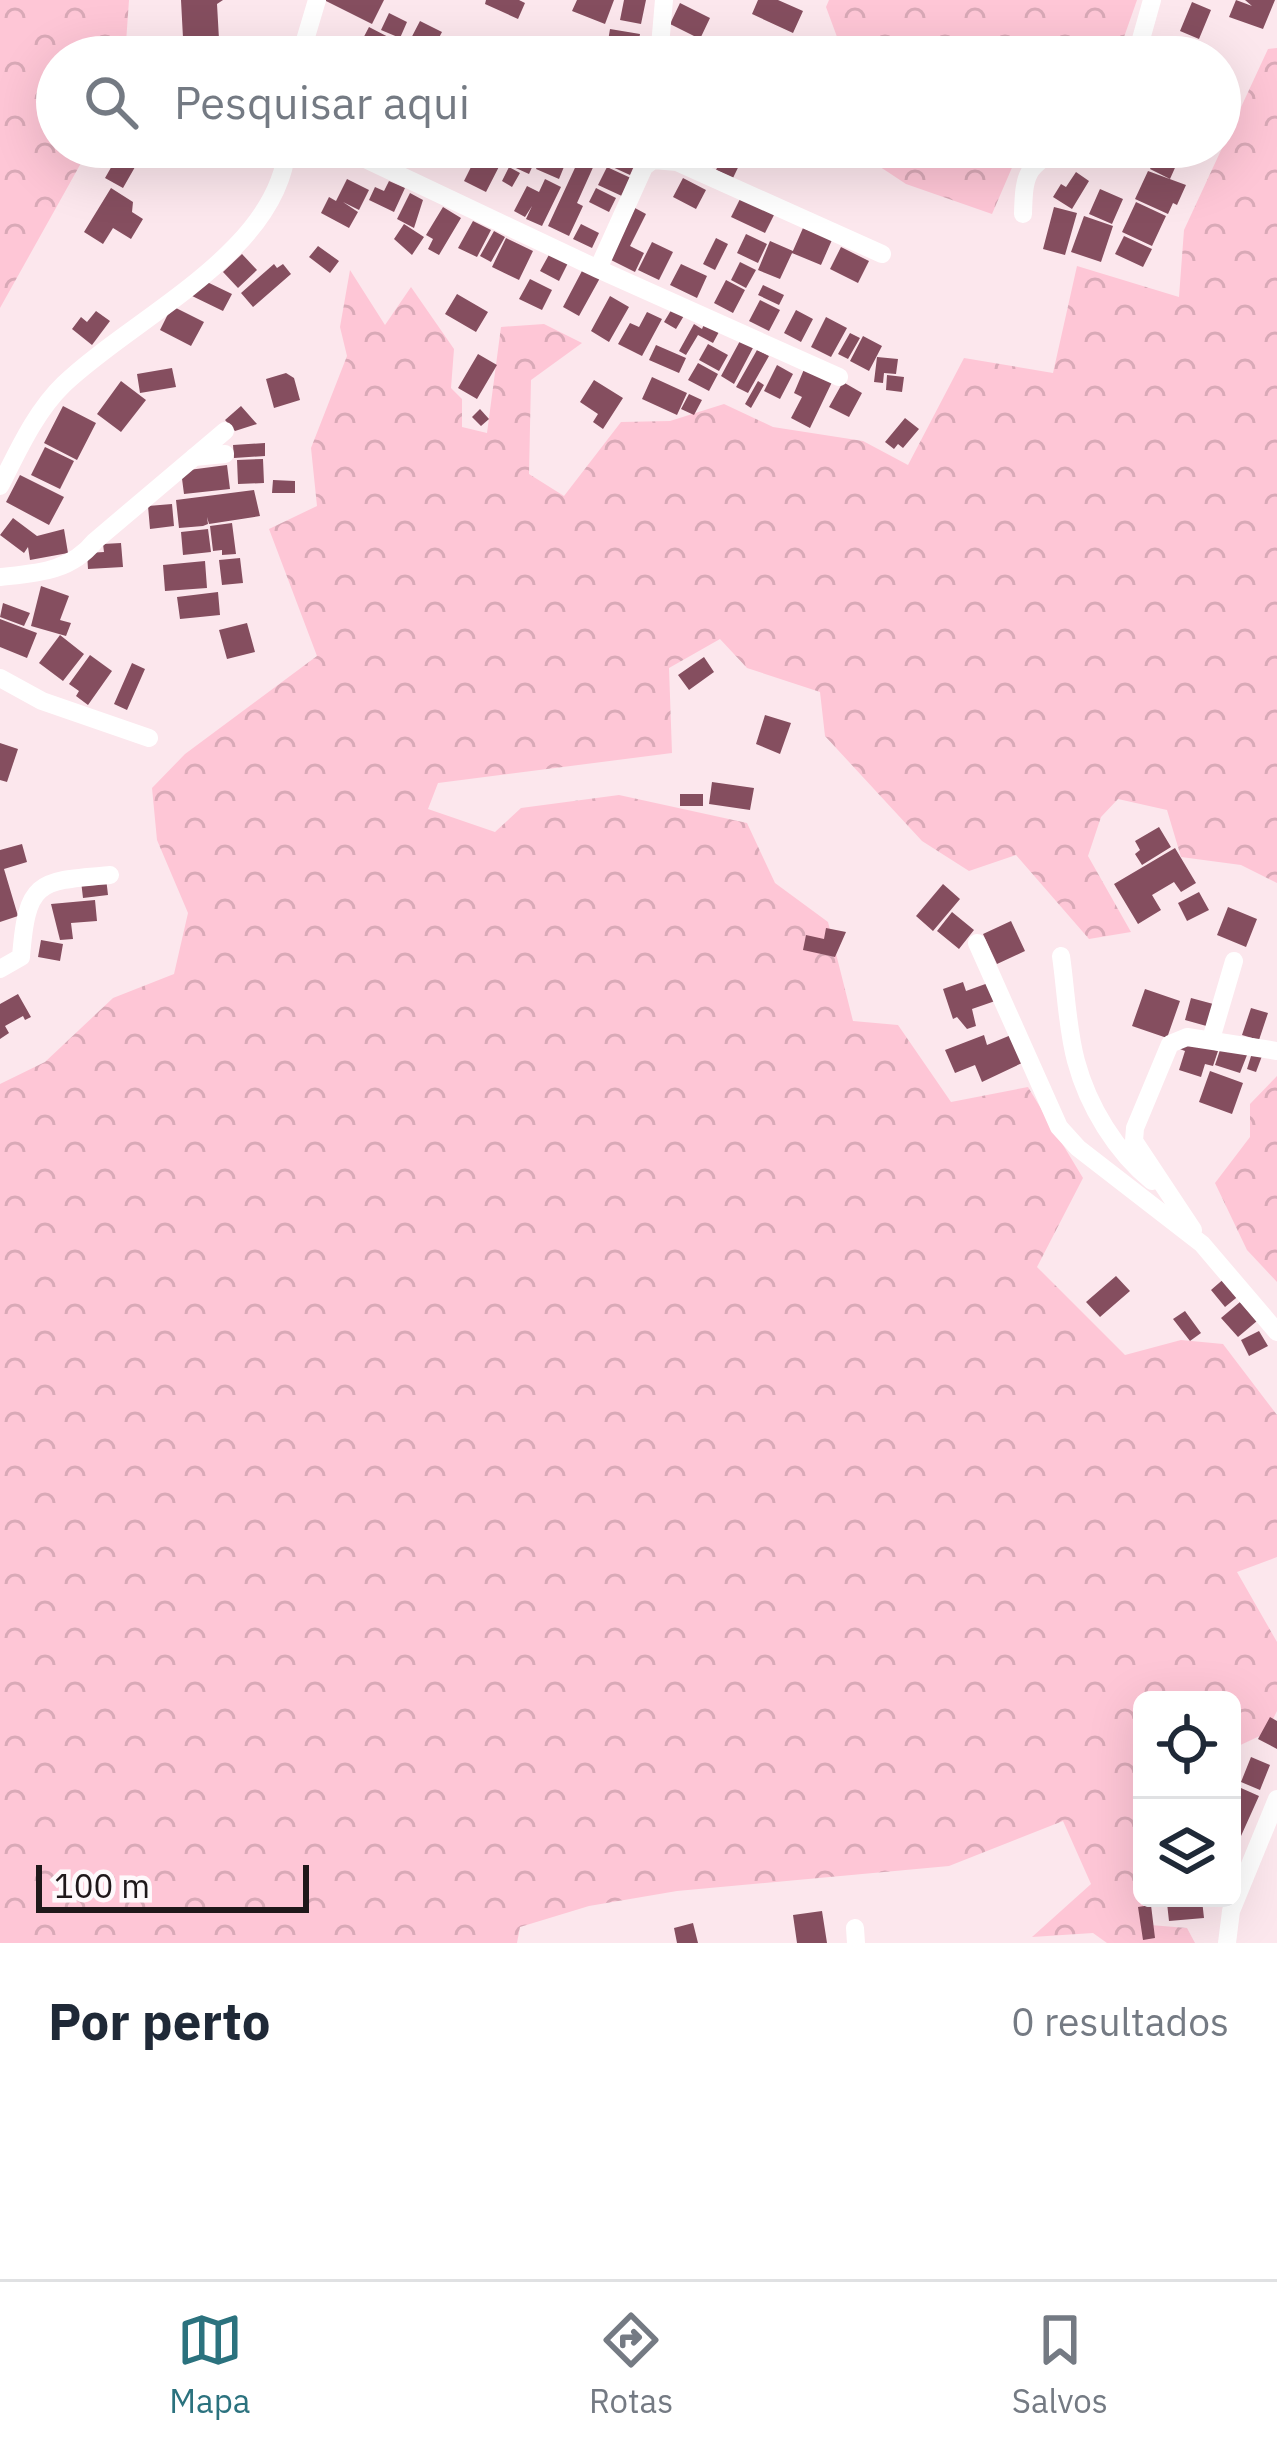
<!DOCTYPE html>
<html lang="pt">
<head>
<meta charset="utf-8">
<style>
	:root { --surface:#fff; --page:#f6f6f7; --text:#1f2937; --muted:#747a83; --line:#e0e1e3; --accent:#2b727e }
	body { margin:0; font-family:"IBM Plex Sans",sans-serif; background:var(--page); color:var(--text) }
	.controls { position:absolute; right:36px; bottom:36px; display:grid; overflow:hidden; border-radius:18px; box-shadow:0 12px 48px #0002 }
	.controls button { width:108px; height:108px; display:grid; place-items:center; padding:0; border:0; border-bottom:3px solid var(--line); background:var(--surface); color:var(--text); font:60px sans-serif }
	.scale { position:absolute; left:36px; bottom:30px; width:273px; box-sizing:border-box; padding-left:12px; border:6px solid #1f181a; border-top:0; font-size:33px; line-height:42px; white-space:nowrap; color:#1f181a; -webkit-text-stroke:9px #fef9fb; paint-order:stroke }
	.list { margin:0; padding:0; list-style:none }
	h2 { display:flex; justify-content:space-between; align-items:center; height:156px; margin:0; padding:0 48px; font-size:51px }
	h2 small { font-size:39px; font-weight:400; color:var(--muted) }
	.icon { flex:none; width:66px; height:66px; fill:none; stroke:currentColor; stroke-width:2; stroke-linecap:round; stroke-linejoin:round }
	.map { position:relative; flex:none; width:1277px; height:1943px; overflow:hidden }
	.search { position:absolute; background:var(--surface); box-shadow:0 12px 48px #0002; left:36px; right:36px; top:36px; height:132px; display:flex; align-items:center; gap:30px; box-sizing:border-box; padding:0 42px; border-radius:66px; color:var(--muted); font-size:45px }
	.sheet { height:336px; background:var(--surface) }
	nav { display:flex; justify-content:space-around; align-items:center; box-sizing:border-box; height:168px; border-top:3px solid var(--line); background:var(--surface); font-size:33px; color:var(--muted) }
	nav a { display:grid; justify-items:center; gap:6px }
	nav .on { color:var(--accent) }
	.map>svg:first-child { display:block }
	.forest { fill:url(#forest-crowns) }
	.building { fill:#854e5f }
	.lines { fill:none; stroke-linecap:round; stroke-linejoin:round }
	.street { stroke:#fff; stroke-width:18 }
</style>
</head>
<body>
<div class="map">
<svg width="1277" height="1943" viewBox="0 0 1277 1943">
	<defs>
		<pattern id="forest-crowns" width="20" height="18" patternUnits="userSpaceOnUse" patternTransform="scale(3)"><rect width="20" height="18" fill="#fec6d6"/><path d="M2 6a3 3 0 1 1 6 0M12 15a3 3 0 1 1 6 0" fill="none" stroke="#d9a9b7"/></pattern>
	</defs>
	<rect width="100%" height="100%" fill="#fce7ed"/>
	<path class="forest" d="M0,0H129L125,57H57V147H90L0,308Z
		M829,0H1137L1117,57H834L840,45L826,7Z
		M1277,48V883L1241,865L1181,857L1167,810L1118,799L1101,817L1088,856L1131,932L1089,939L1016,855L969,871L922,841L825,736L820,692L747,668L720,639L669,668L672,753L438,783L428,809L495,832L521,808L619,795L747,823L775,883L828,922L853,1021L898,1025L951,1102L1028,1087L1083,1178L1037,1267L1125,1355L1181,1340L1223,1344L1277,1415V1557L1237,1572L1277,1642V1711L1266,1733L1232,1749V1700H1142V1842L1139,1843L1142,1898H1146L1150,1925L1187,1928L1195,1943H1107L1093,1933L1032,1937L1091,1884L1063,1821L949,1866L677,1891L589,1906L520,1927L517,1943H0V1084L45,1062L113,998L174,974L188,913L157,840L152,788L185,754L317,656L269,529L317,506L311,448L347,356L340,327L350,270L385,325L411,287L454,349L451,388L462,399V427L487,433L501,327L544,324L582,343L531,380L529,474L564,496L621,422L670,421L724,404L773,427L863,441L908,465L964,358L1053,373L1077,266L1179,297L1184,230L1268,49Z
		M850,147H1033L1017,156L992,214L906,184Z
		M1277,1076V1282L1247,1250L1215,1183L1250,1137V1104Z"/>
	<path class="building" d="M181,0H223L217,4L220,57H184Z
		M324,0H384L372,24Z
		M486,0H519L525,3L518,19L485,4Z
		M577,0H614L605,24L572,11Z
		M624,0H646L641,24L620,20Z
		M758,0H778L803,11L793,33L752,14Z
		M1236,0L1252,6L1245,0H1275L1263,29L1229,17Z
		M1192,2L1211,10L1199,39L1180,31Z
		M680,3L710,18L700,39L670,24Z
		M389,13L407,22L400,38L381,30Z
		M420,21L442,32L429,57L407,46Z
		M369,27L396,41L388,57H371L357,50Z
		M610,29L640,34L636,57L606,53Z
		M313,36L343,49L339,57H319L307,52Z
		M481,147L506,153L486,192L464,181Z
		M513,147L539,152L529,174L505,163Z
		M603,147H634L630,154L638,157L630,175L597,160Z
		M686,147H723L712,169L682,154Z
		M727,147L746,151L733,178L716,170Z
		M1116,147H1144L1135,165L1112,154Z
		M545,148L568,157L559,179L536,169Z
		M121,150L139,160L123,188L105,178Z
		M1159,151L1178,161L1170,179L1150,169Z
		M580,157L595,163L577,203L583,206L569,236L548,226Z
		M509,167L520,173L512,187L502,181Z
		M607,167L633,179L624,197L598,185Z
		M1148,171L1186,185L1177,205L1173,203L1168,214L1135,199Z
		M1076,172L1089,181L1072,209L1053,197L1061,184L1066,187Z
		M683,178L706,190L696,209L673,197Z
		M347,179L369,190L359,210L343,202L358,212L349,228L321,213L329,197L336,201Z
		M545,179L561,187L542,226L526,219L532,206L525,217L514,211L527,186L539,192Z
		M389,181L405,188L394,212L369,200L375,187L384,191Z
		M111,188L133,202L132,212L143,219L131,239L113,228L103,244L84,232Z
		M596,188L616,198L609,212L589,202Z
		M1100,189L1123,199L1112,224L1089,214Z
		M410,193L423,200L414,228L397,219Z
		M741,197L775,213L765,233L731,217Z
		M1136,202L1166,216L1152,246L1122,232Z
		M443,207L461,218L439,255L428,249L433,239L426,235Z
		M1054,207L1077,213L1065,255L1043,249Z
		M635,208L646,214L630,246L644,253L635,272L609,259Z
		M1084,216L1113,226L1101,262L1071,252Z
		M473,221L491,230L477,257L458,248Z
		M404,224L424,237L412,255L394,239Z
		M581,224L599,233L592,248L573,239Z
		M803,228L832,240L821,265L792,253Z
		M494,231L505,237L491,262L480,256Z
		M746,234L767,244L758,263L737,253Z
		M1124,236L1152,249L1143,267L1115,254Z
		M506,238L533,251L519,280L492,267Z
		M716,238L728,244L715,270L703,264Z
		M770,241L793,251L780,279L758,270Z
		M652,242L673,252L659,280L638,270Z
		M318,246L339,261L330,273L309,257Z
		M841,247L869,261L858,283L830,269Z
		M551,251L569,261L559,281L540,271Z
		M242,254L257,270L238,288L223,272Z
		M740,262L756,270L746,288L731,280Z
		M274,264L277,268L283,264L291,274L253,307L241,293Z
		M681,264L707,276L697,298L670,285Z
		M583,269L600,278L579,316L563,307Z
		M530,279L552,290L542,310L519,299Z
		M726,280L745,290L733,313L714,303Z
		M205,281L232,294L223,311L190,295Z
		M763,285L784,295L779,305L758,295Z
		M457,294L488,312L476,332L445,314Z
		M610,296L629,307L609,342L591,331Z
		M760,300L780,310L769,331L749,321Z
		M172,306L204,322L191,346L160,330Z
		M673,307L685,314L676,329L664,322Z
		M796,310L813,319L801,342L784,333Z
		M96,311L110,321L92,345L72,329L81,317L87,322Z
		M647,312L662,319L642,356L618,344L630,323L639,327Z
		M826,317L847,328L831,357L811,347Z
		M705,322L720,330L713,343L698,335L686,355L679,351L694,324L702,329Z
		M850,333L860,338L848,359L838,354Z
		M863,336L882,346L869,371L850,361Z
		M741,339L754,346L734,384L721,376Z
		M708,344L728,355L719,371L699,360Z
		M656,345L686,358L679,373L649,360Z
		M757,350L769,356L748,393L736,387Z
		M478,354L497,365L477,399L458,388Z
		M877,357L898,359L896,374L884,373L883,383L874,382Z
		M698,363L718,374L709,391L688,380Z
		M777,365L793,374L780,399L764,391Z
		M805,367L833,380L810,428L791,418L802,397L794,393Z
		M172,368L176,387L140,393L137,374Z
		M286,373L294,378L300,400L274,408L266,379Z
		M887,375L904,377L902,392L886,390Z
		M652,377L687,393L677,415L642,399Z
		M594,380L623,398L603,429L593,422L598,414L580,402Z
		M121,381L146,400L121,432L97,414Z
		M758,381L764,385L751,408L745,404Z
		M843,382L862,393L849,417L829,407Z
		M689,394L702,400L694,415L681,409Z
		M63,406L96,423L77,460L44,443Z
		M241,406L257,424L235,431L225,420Z
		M480,409L489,419L481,426L472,417Z
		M905,418L919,429L903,448L898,444L894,449L885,442Z
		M265,443V456L234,458L233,445Z
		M45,447L74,461L60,489L31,475Z
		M263,459L264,483L238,484L237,460Z
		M227,465L230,489L184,494L181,471Z
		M20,475L64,497L49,525L6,502Z
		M273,480L295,481V493H272Z
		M254,490L260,516L209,524L207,517L208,524L203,526L179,528L176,500Z
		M172,504L174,526L150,529L148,506Z
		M13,518L37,536L64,529L68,553L30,560L28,547L24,553L0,535Z
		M232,523L236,554L222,555V550L213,551L210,526Z
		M208,529L211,552L183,555L181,532Z
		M121,543L123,567L88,569L87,553L104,552L103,544Z
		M240,558L243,583L222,585L219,560Z
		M205,561L207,588L165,591L163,565Z
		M41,586L69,596L60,620L71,623L66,636L31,626Z
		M218,592L220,615L180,619L177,597Z
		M3,603L30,613L24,626L0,617Z
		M0,619L37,633L27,658L0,647Z
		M247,623L255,652L227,659L219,630Z
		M60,635L84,654L63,681L39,663Z
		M90,655L112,671L88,705L76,696L79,691L69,684Z
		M704,657L714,672L689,690L678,675Z
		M132,663L145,669L127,710L114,704Z
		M765,715L791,723L780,754L756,744Z
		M0,743L18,749L7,782L0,780Z
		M712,782L754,788L750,810L709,804Z
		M680,794H703V806H680Z
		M1159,827L1171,847L1142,865L1135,854L1140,850L1135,841Z
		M22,844L27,862L4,869L18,916L0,922V850Z
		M1175,848L1196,883L1181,892L1174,882L1152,895L1161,910L1138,924L1114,884Z
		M106,878L108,895L83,898L81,881Z
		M943,884L960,899L933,931L916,916Z
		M1199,892L1209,910L1187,921L1178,903Z
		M95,900L97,921L71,923L73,939L60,940L51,904Z
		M1228,907L1257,919L1246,947L1217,935Z
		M952,912L974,930L959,949L937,931Z
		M1011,921L1025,951L997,964L983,934Z
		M826,928L846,932L835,957L803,950L806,935L824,939Z
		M41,940L63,944L60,961L38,957Z
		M963,982L966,991L991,982L998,1000L972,1009L976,1026L967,1029L957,1017L953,1019L943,989Z
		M1145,989L1180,1001L1167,1038L1132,1026Z
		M18,994L31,1017L25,1020L23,1016L5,1026L9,1033L0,1039V1004Z
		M1191,998L1217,1005L1210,1027L1185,1020Z
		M1251,1008L1268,1013L1259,1040L1242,1035Z
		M984,1035L987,1045L1011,1035L1022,1063L982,1082L975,1065L955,1073L945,1050Z
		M1180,1039L1218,1051L1213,1066L1205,1064L1201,1077L1179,1070L1185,1051L1177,1048Z
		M1221,1047L1247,1055L1240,1073L1215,1065Z
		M1252,1053L1262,1056L1256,1072L1247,1069Z
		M1210,1071L1243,1083L1232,1114L1199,1102Z
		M1116,1276L1130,1291L1100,1317L1086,1302Z
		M1226,1277L1241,1294L1225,1307L1211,1290Z
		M1240,1302L1257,1321L1238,1337L1221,1318Z
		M1185,1311L1201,1333L1190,1341L1173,1319Z
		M1259,1331L1268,1346L1249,1356L1241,1340Z
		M1270,1717L1277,1721V1749L1258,1739Z
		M1251,1757L1270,1765L1260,1790L1241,1782Z
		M1232,1784L1259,1796L1241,1836L1232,1832Z
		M1202,1900L1204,1918L1169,1921L1167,1903Z
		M1151,1905L1155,1938L1143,1940L1138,1907Z
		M822,1911L827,1943H797L793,1915Z
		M693,1923L698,1943H677L674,1928Z"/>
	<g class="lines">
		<path class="street" d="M660,46L664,0
			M300,57L317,0
			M1136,57L1152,0
			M340,147L598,269L839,377
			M1023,214C1024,174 1026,166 1062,147
			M598,269L644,167L653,160L677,162L882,254
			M194,457L225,454
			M0,486C18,451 35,412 64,384C134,317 279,252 287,147
			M0,577C37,573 70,572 95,541L225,431
			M0,678L42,701L149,738
			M977,943L1059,1127L1078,1148L1202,1244L1277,1332
			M1061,956C1066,990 1067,1028 1076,1061C1088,1106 1116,1152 1152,1181
			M0,969L21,957C27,880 38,881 110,875
			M1211,1039L1234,961
			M1193,1230L1134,1141L1135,1128L1170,1044L1187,1037L1277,1051
			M855,1928L856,1943
			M1227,1943L1231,1911L1277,1799"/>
	</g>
</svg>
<div class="controls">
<button><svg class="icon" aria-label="locate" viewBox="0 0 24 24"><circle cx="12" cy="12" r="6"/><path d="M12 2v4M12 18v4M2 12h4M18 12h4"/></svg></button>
<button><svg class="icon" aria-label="layers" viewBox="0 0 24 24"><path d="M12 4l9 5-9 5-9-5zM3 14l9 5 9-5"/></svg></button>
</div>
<div class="scale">100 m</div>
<div class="search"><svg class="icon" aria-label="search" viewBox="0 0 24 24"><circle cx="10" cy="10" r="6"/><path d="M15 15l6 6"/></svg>Pesquisar aqui</div>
</div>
<section class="sheet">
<h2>Por perto<small>0 resultados</small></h2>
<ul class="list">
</ul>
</section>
<nav>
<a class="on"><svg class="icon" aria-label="map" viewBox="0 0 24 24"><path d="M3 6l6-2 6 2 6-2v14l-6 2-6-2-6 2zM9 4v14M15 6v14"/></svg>Mapa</a>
<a><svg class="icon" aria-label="directions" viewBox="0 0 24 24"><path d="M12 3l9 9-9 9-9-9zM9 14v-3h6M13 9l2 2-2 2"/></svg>Rotas</a>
<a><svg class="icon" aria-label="saved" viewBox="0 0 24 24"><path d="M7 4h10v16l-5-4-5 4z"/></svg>Salvos</a>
</nav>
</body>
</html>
